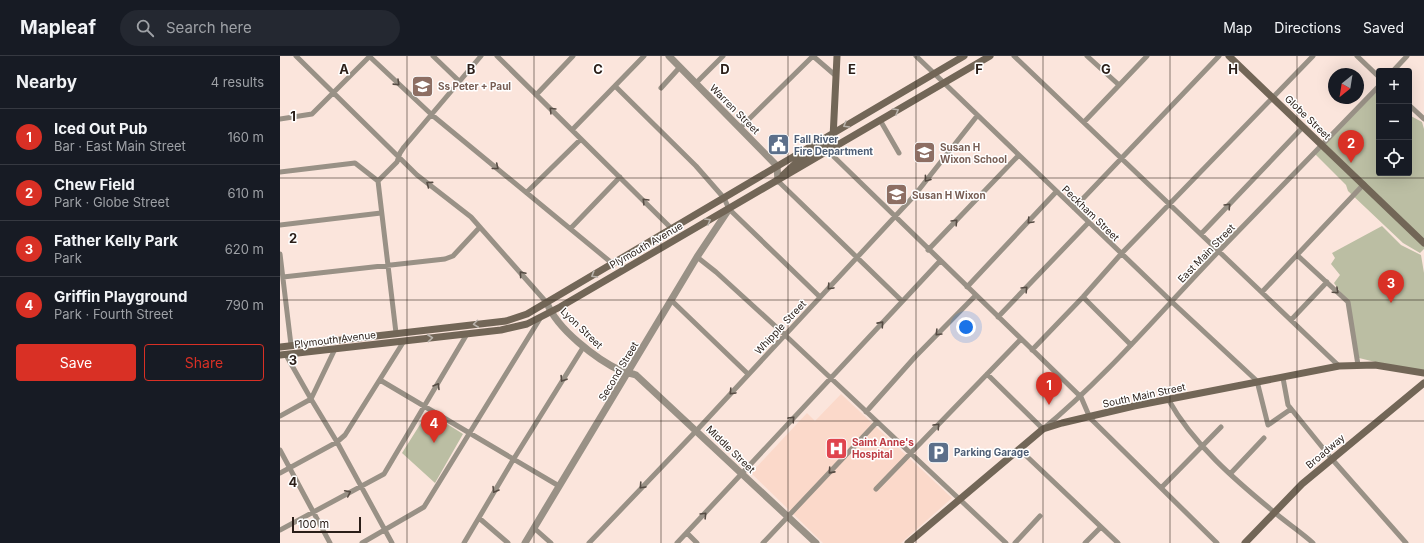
<!DOCTYPE html>
<html lang="en">
<head>
<meta charset="utf-8">
<style>
	:root { --surface:#171b24; --page:#242831; --text:#f1f3f6; --muted:#9ea1a6; --line:#363941; --accent:#d93025 }
	body { margin:0; font-family:Inter,sans-serif; background:var(--page); color:var(--text) }
	.controls { position:absolute; right:12px; top:12px; display:grid; overflow:hidden; border-radius:4px; box-shadow:0 4px 16px #0002 }
	.controls button { width:36px; height:36px; display:grid; place-items:center; padding:0; border:0; border-bottom:1px solid var(--line); background:var(--surface); color:var(--text); font:20px sans-serif }
	.compass { position:absolute; left:1048px; top:12px; width:36px; height:36px; border-radius:50%; background:var(--surface); box-shadow:0 4px 16px #0002; rotate:210deg }
	.scale { position:absolute; left:12px; bottom:10px; width:69px; box-sizing:border-box; padding-left:4px; border:2px solid #2a1e18; border-top:0; font-size:11px; line-height:14px; white-space:nowrap; color:#2a1e18; -webkit-text-stroke:3px #fff; paint-order:stroke }
	.you { position:absolute; left:686px; top:271px; width:14px; height:14px; margin:-10px; border:3px solid #fff; border-radius:50%; background:#1a73e8; box-shadow:0 0 0 6px #1a73e833 }
	.badge { display:grid; place-items:center; width:26px; height:26px; border-radius:50%; background:var(--accent); color:#fff; font-size:13px; font-weight:700 }
	.pin { position:absolute; translate:-50% -33px; filter:drop-shadow(0 1px 2px #0008) }
	.pin::after { content:''; position:absolute; top:21px; width:14px; height:12px; background:inherit; clip-path:polygon(0 0,100% 0,50% 100%) }
	.list { margin:0; padding:0; list-style:none }
	h2 { display:flex; justify-content:space-between; align-items:center; height:52px; margin:0; padding:0 16px; font-size:17px }
	h2 small { font-size:13px; font-weight:400; color:var(--muted) }
	.list li { display:grid; grid-template-columns:26px 1fr auto; gap:12px; align-items:center; box-sizing:border-box; height:56px; padding:0 16px; border-top:1px solid var(--line) }
	.list b { display:block; font-size:15px; white-space:nowrap }
	.list p { margin:0; font-size:13px; white-space:nowrap; color:var(--muted) }
	.list em { font-size:13px; font-style:normal; color:var(--muted) }
	.actions { display:flex; gap:8px; padding:12px 16px }
	.actions a { flex:1; padding:9px 0; border:1px solid var(--accent); border-radius:4px; text-align:center; font-size:14px; color:var(--accent) }
	.actions .main { background:var(--accent); color:#fff }
	.icon { flex:none; width:22px; height:22px; fill:none; stroke:currentColor; stroke-width:2; stroke-linecap:round; stroke-linejoin:round }
	.map { position:relative; flex:none; width:1144px; height:487px; overflow:hidden }
	header { display:flex; align-items:center; gap:24px; box-sizing:border-box; height:56px; padding:0 20px; background:var(--surface); border-bottom:1px solid var(--line) }
	header strong { font-size:19px }
	nav { display:flex; gap:22px; margin-inline-start:auto; font-size:14px }
	.search { width:280px; height:36px; background:var(--page); display:flex; align-items:center; gap:10px; box-sizing:border-box; padding:0 14px; border-radius:22px; color:var(--muted); font-size:15px }
	main { display:flex }
	aside { flex:1; background:var(--surface) }
	.map>svg:first-child { display:block }
	.built { fill:#fbd9ca }
	.green { fill:#bbbea3 }
	.lines { fill:none; stroke-linecap:round; stroke-linejoin:round }
	.minor { stroke:#999186; stroke-width:5 }
	.tertiary { stroke:#999186; stroke-width:7 }
	.secondary { stroke:#726657; stroke-width:7 }
	.oneway { stroke:#564c44 }
	.oneway2 { stroke:#b8b2ab }
	.grid { fill:none; stroke:#2a1e18; stroke-width:1; stroke-opacity:0.55 }
	.labels { text-anchor:middle; dominant-baseline:central; stroke-width:3; stroke-linejoin:round; paint-order:stroke }
	.education-label { font-size:10px; font-weight:bold; fill:#785e54; stroke:#fff; text-anchor:start }
	.street-label { font-size:10px; fill:#2a1e18; stroke:#fff }
	.service-label { font-size:10px; font-weight:bold; fill:#4e5e75; stroke:#fff; text-anchor:start }
	.health-label { font-size:10px; font-weight:bold; fill:#be3a42; stroke:#fff; text-anchor:start }
	.grid-label { font-size:13px; text-anchor:middle; font-weight:bold; fill:#2a1e18; stroke:#fff; stroke-width:3; stroke-linejoin:round; paint-order:stroke }
</style>
</head>
<body>
<header>
<strong>Mapleaf</strong>
<div class="search"><svg class="icon" aria-label="search" viewBox="0 0 24 24"><circle cx="10" cy="10" r="6"/><path d="M15 15l6 6"/></svg>Search here</div>
<nav><a>Map</a><a>Directions</a><a>Saved</a></nav>
</header>
<main>
<aside>
<h2>Nearby<small>4 results</small></h2>
<ul class="list">
<li><span class="badge">1</span><div><b>Iced Out Pub</b><p>Bar · East Main Street</p></div><em>160 m</em></li>
<li><span class="badge">2</span><div><b>Chew Field</b><p>Park · Globe Street</p></div><em>610 m</em></li>
<li><span class="badge">3</span><div><b>Father Kelly Park</b><p>Park</p></div><em>620 m</em></li>
<li><span class="badge">4</span><div><b>Griffin Playground</b><p>Park · Fourth Street</p></div><em>790 m</em></li>
</ul>
<div class="actions"><a class="main">Save</a><a>Share</a></div>
</aside>
<div class="map">
<svg width="1144" height="487" viewBox="0 0 1144 487">
	<rect width="100%" height="100%" fill="#fbe5dc"/>
	<path class="built" d="M561,338L672,442L621,487H543L471,417L527,357L535,365Z"/>
	<path class="green" d="M1099,33V117H1129V59L1142,66L1144,73V193L1140,197L1123,187L1068,135L1066,129L1034,97Z
		M1102,170L1121,189L1141,199L1144,217V318L1079,302L1068,247L1054,227L1060,219L1051,208L1055,202L1052,197Z
		M148,356L183,378L155,427L122,397Z"/>
	<g class="lines">
		<path class="minor" d="M16,0L137,119L191,161L267,247
			M89,0L152,59L333,208
			M153,0L179,25
			M217,0L392,173
			M533,0L555,19
			M636,0L892,246L977,325L988,369L1011,353
			M734,0L1059,310
			M807,0L839,29
			M1077,0L1099,21
			M1113,15L1127,0
			M416,27L443,0
			M335,30L416,110L444,142L449,153L540,241
			M381,32L400,11
			M256,39L293,0
			M1129,49L1144,63
			M0,63L32,58L90,0
			M600,64L619,97
			M804,66L867,0
			M460,72L533,0
			M292,74L364,0
			M548,95L801,341L810,362L937,487
			M0,116L75,107L98,125
			M498,125L622,245
			M247,136L301,83
			M794,152L939,0
			M0,169L101,157
			M291,172L340,121
			M921,178L1023,71
			M648,194L738,100
			M0,198L11,289
			M1017,199L1068,246L1078,309
			M417,201L436,216L505,279L726,487
			M3,221L165,203L173,200L200,171
			M687,231L776,136
			M982,236L1084,128
			M803,241L851,289
			M391,244L468,318
			M718,261L809,166
			M1011,264L1047,226
			M116,277L98,125L117,106L120,97L124,91L201,0
			M752,294L803,241L841,198L1033,0
			M6,299L31,343L57,386L112,487
			M707,318L763,373C827,320 881,255 939,195C992,140 1046,85 1099,30
			M1003,322L1008,349L1051,402L1126,487
			M100,324L279,430
			M888,343C913,388 955,424 994,456C1007,467 1021,476 1033,487
			M586,356L635,301L696,239
			M0,360L31,343L55,293
			M739,393L838,487
			M0,394L50,487
			M0,417L57,386L65,379L124,285
			M951,417L984,382
			M882,431L941,371
			M596,433L741,283
			M199,462L228,487
			M254,472L271,487
			M0,474L104,418L187,278
			M407,477L417,487
			M82,487L144,451L261,261
			M184,487L233,404L304,290
			M309,487L417,374L634,140L697,60
			M397,487L660,205
			M483,487L597,366
			M735,487L760,460
			M805,487L821,471"/>
		<path class="tertiary" d="M389,0L497,110L498,125
			M267,247C277,273 316,303 341,315C345,317 351,317 356,319L536,487
			M245,487L417,201L449,153"/>
		<path class="secondary" d="M949,0L1144,187
			M503,119L519,104L548,87L553,82L557,0
			M0,291L226,265L247,258L684,0
			M0,299L221,274L247,268L280,251L710,0
			M628,487L763,373L782,367L854,350L1059,310L1095,309L1144,317
			M965,487L1022,428L1144,327"/>
	</g>
	<defs><path id="oneway-chevron" d="M-2-3.5L2.5 0L-2 3.5" fill="none" stroke-width="1.6" stroke-linecap="round" stroke-linejoin="round"/></defs>
	<g class="oneway">
		<use href="#oneway-chevron" transform="translate(117 27) rotate(44)"/>
		<use href="#oneway-chevron" transform="translate(272 54) rotate(-135)"/>
		<use href="#oneway-chevron" transform="translate(216 111) rotate(39)"/>
		<use href="#oneway-chevron" transform="translate(647 123) rotate(127)"/>
		<use href="#oneway-chevron" transform="translate(149 128) rotate(-143)"/>
		<use href="#oneway-chevron" transform="translate(365 145) rotate(-135)"/>
		<use href="#oneway-chevron" transform="translate(948 150) rotate(-46)"/>
		<use href="#oneway-chevron" transform="translate(750 165) rotate(133)"/>
		<use href="#oneway-chevron" transform="translate(675 166) rotate(-46)"/>
		<use href="#oneway-chevron" transform="translate(242 218) rotate(-131)"/>
		<use href="#oneway-chevron" transform="translate(550 231) rotate(133)"/>
		<use href="#oneway-chevron" transform="translate(745 233) rotate(-46)"/>
		<use href="#oneway-chevron" transform="translate(1056 235) rotate(43)"/>
		<use href="#oneway-chevron" transform="translate(601 268) rotate(-48)"/>
		<use href="#oneway-chevron" transform="translate(658 277) rotate(134)"/>
		<use href="#oneway-chevron" transform="translate(283 323) rotate(122)"/>
		<use href="#oneway-chevron" transform="translate(157 330) rotate(-59)"/>
		<use href="#oneway-chevron" transform="translate(452 336) rotate(133)"/>
		<use href="#oneway-chevron" transform="translate(512 363) rotate(-47)"/>
		<use href="#oneway-chevron" transform="translate(657 370) rotate(-47)"/>
		<use href="#oneway-chevron" transform="translate(551 415) rotate(132)"/>
		<use href="#oneway-chevron" transform="translate(362 430) rotate(133)"/>
		<use href="#oneway-chevron" transform="translate(215 434) rotate(121)"/>
		<use href="#oneway-chevron" transform="translate(68 437) rotate(-26)"/>
		<use href="#oneway-chevron" transform="translate(424 459) rotate(-46)"/>
	</g>
	<g class="oneway2">
		<use href="#oneway-chevron" transform="translate(616 55) rotate(-30)"/>
		<use href="#oneway-chevron" transform="translate(566 69) rotate(150)"/>
		<use href="#oneway-chevron" transform="translate(428 165) rotate(-30)"/>
		<use href="#oneway-chevron" transform="translate(314 219) rotate(149)"/>
		<use href="#oneway-chevron" transform="translate(196 268) rotate(173)"/>
		<use href="#oneway-chevron" transform="translate(150 282) rotate(-6)"/>
	</g>
	<path class="grid" d="M127,0V487M254,0V487M381,0V487M508,0V487M636,0V487M763,0V487M890,0V487M1017,0V487M0,122H1144M0,244H1144M0,365H1144"/>
	<defs>
		<symbol id="school-square" viewBox="-11 -11 22 22"><rect x="-9" y="-9" width="18" height="18" rx="4" fill="#8d6e63" stroke="#fff"/><path d="M0-5L7-2L0 1L-7-2ZM-4 1L0 2.5L4 1V4Q0 6-4 4Z" fill="#fff"/></symbol>
		<symbol id="civic-square" viewBox="-11 -11 22 22"><rect x="-9" y="-9" width="18" height="18" rx="4" fill="#5c6f8a" stroke="#fff"/><path d="M-.6-6.5H3V-4.5H.6V-3L4-1V1h2V6H-6V1h2V-1L-.6-3ZM-1.2 2.5V6h2.4V2.5Z" fill="#fff"/></symbol>
		<symbol id="hospital-square" viewBox="-11 -11 22 22"><rect x="-9" y="-9" width="18" height="18" rx="4" fill="#e0444e" stroke="#fff"/><path d="M-5-5h3v3.5h4V-5h3V5h-3V1.5h-4V5h-3Z" fill="#fff"/></symbol>
		<symbol id="parking-square" viewBox="-11 -11 22 22"><rect x="-9" y="-9" width="18" height="18" rx="4" fill="#5c6f8a" stroke="#fff"/><path d="M-3.5-5.5H1a3.5 3.5 0 0 1 0 7H-1V5.5H-3.5ZM-1-3.4V-.6H.8a1.4 1.4 0 0 0 0-2.8Z" fill="#fff"/></symbol>
	</defs>
	<g fill-rule="evenodd">
		<use href="#school-square" x="130" y="18" width="25" height="25"/>
		<use href="#civic-square" x="486" y="76" width="25" height="25"/>
		<use href="#school-square" x="632" y="84" width="25" height="25"/>
		<use href="#school-square" x="604" y="126" width="25" height="25"/>
		<use href="#hospital-square" x="544" y="380" width="25" height="25"/>
		<use href="#parking-square" x="646" y="384" width="25" height="25"/>
	</g>
	<g class="labels">
		<g class="education-label">
			<text x="158" y="30">Ss Peter + Paul</text>
			<text x="660" y="91">Susan H<tspan x="660" dy="12">Wixon School</tspan></text>
			<text x="632" y="139">Susan H Wixon</text>
		</g>
		<g class="street-label">
			<text transform="translate(455 53) rotate(45)">Warren Street</text>
			<text transform="translate(1028 61) rotate(44)">Globe Street</text>
			<text transform="translate(811 157) rotate(44)">Peckham Street</text>
			<text transform="translate(366 189) rotate(-30)">Plymouth Avenue</text>
			<text transform="translate(926 197) rotate(-46)">East Main Street</text>
			<text transform="translate(500 271) rotate(-47)">Whipple Street</text>
			<text transform="translate(302 272) rotate(44)">Lyon Street</text>
			<text transform="translate(55 283) rotate(-7)">Plymouth Avenue</text>
			<text transform="translate(338 315) rotate(-59)">Second Street</text>
			<text transform="translate(864 339) rotate(-12)">South Main Street</text>
			<text transform="translate(451 393) rotate(44)">Middle Street</text>
			<text transform="translate(1045 395) rotate(-40)">Broadway</text>
		</g>
		<g class="service-label">
			<text x="514" y="83">Fall River<tspan x="514" dy="12">Fire Department</tspan></text>
			<text x="674" y="396">Parking Garage</text>
		</g>
		<g class="health-label">
			<text x="572" y="386">Saint Anne's<tspan x="572" dy="12">Hospital</tspan></text>
		</g>
	</g>
	<g class="grid-label">
		<text x="64" y="18">A</text>
		<text x="191" y="18">B</text>
		<text x="318" y="18">C</text>
		<text x="445" y="18">D</text>
		<text x="572" y="18">E</text>
		<text x="699" y="18">F</text>
		<text x="826" y="18">G</text>
		<text x="953" y="18">H</text>
		<text x="13" y="65">1</text>
		<text x="13" y="187">2</text>
		<text x="13" y="309">3</text>
		<text x="13" y="431">4</text>
	</g>
</svg>
<div class="controls">
<button>+</button>
<button>−</button>
<button><svg class="icon" aria-label="locate" viewBox="0 0 24 24"><circle cx="12" cy="12" r="6"/><path d="M12 2v4M12 18v4M2 12h4M18 12h4"/></svg></button>
</div>
<svg class="compass" viewBox="-18 -18 36 36"><path d="M0-13l5 13h-10z" fill="#e53935"/><path d="M0 13l5-13h-10z" fill="#9ea1a6"/></svg>
<div class="scale">100 m</div>
<div class="you"></div>
<div class="pin badge" style="left:769px;top:349px">1</div>
<div class="pin badge" style="left:1071px;top:107px">2</div>
<div class="pin badge" style="left:1111px;top:247px">3</div>
<div class="pin badge" style="left:154px;top:387px">4</div>
</div>
</main>
</body>
</html>
